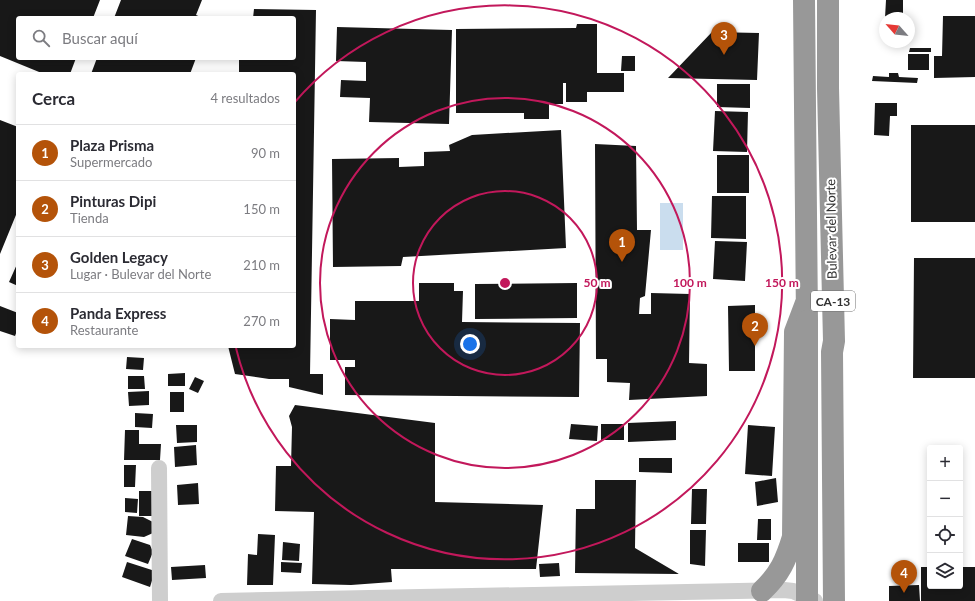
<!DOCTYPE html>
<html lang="es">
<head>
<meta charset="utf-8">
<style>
	:root { --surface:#fff; --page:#f7f7f7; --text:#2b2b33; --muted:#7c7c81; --line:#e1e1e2; --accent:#b45309 }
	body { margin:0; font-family:Lato,sans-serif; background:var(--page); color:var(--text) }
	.controls { position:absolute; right:12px; bottom:12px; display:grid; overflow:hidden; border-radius:4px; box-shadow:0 2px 10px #0003 }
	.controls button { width:36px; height:36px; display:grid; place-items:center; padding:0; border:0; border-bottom:1px solid var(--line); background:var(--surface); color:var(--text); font:20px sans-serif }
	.compass { position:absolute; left:879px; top:12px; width:36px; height:36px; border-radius:50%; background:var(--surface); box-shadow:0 2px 10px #0003; rotate:297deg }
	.you { position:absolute; left:470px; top:344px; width:14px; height:14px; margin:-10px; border:3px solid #fff; border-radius:50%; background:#1a73e8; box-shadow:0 0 0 6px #1a73e833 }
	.badge { display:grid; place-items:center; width:26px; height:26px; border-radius:50%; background:var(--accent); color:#fff; font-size:13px; font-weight:700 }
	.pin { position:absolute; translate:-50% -33px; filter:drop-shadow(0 1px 2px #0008) }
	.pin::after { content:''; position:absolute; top:21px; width:14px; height:12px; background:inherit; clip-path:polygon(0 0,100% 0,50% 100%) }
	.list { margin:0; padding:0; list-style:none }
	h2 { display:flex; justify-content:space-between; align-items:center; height:52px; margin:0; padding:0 16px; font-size:17px }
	h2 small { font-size:13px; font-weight:400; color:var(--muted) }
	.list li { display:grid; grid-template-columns:26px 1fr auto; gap:12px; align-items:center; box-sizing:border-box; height:56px; padding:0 16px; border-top:1px solid var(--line) }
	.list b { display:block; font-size:15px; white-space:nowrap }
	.list p { margin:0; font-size:13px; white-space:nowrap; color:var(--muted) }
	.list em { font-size:13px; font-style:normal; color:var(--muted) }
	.icon { flex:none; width:22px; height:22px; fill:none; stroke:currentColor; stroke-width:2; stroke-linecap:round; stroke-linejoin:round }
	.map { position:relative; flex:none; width:975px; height:601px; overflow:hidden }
	.search { position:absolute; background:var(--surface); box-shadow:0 2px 10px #0003; left:16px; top:16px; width:280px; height:44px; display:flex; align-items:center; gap:10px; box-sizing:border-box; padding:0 14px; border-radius:4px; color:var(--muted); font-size:15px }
	.panel { position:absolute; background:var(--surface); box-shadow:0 2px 10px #0003; left:16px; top:72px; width:280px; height:276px; border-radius:4px }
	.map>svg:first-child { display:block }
	.water { fill:#caddee }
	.building { fill:#181818 }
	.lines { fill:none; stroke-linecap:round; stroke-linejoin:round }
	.minor { stroke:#cecece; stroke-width:16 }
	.highway { stroke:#989898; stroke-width:22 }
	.highway-bridge { stroke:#989898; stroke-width:22 }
	.ring { fill:none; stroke:#c2185b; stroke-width:2 }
	.labels { text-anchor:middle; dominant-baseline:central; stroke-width:4; stroke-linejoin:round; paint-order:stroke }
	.shield { fill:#fff; stroke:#6f6f6f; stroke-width:1 }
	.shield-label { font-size:12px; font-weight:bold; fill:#313131 }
	.street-label { font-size:13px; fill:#313131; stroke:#fff }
	.centre { fill:#c2185b; stroke:#fff; stroke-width:2 }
	.ring-label { font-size:12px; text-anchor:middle; font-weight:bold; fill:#c2185b; stroke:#fff; stroke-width:4; stroke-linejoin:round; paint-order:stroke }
</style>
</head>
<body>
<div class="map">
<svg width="975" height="601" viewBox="0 0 975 601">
	<rect width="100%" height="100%" fill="#fff"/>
	<path class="water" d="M660,203H683V250H660Z"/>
	<path class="building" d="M0,0H100L93,18H18V58H76L70,74H44L0,56Z
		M121,0H202L196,15L203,18H114Z
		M886,0H903V18H885Z
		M254,9L316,10L310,374H323V395L289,387V379H269L235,374L228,346H294V74H239V60H232V58H294V18H253Z
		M943,16H975V77L934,78V56H942Z
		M577,24H597V73H624V92H587V102H566V83H563V104H549V119H524V113H456V29L576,28Z
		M337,27L452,30L449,124L369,122L370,98L340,97L341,80L366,81V62L336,61Z
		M712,32L759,33L757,80L668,78Z
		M910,48H931V52H909Z
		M908,54H929V70H908Z
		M622,56H635V71H621Z
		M97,58H196L190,74H91Z
		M889,73H898L899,77L918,78L917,83L872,81L873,76L889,77Z
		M717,84H750V108L717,107Z
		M875,103H897V116H890L889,136L874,135Z
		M715,111L748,112L747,152L713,151Z
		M0,120L18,127V210L0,254Z
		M911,125H975V222H911Z
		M561,130L566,248L403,257L401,266L333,267L332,159L399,158V167L424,166V152L450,151L449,145L472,135Z
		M595,144L636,146L637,230H651L645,296L640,298L639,314H651V293L690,294L689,363L707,364V396L629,400L630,383L607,382V359H596Z
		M717,155H749V193H717Z
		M712,196H746V239L711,238Z
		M715,241L747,242L745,281L713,279Z
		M914,258H975V378H913Z
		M18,262V286L9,282Z
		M419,283H454V291H463L462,322L580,323L579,397L345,395V367H355V360H330V319L355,320V301H419Z
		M577,283V318L475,319V284Z
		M755,305V371H729L728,306Z
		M0,306L18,313V328L15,336L0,331Z
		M127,357L144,358L143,370L126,369Z
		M185,373V386H168V374Z
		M128,376H144L145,389H128Z
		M195,377L204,381L198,393L189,389Z
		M149,391V405L129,406L128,392Z
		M170,392H184V412H170Z
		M295,405L435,423V502L543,505L536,569H391L392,582L351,585L312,584L314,512L275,511L276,466H291L292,427L289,416Z
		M135,413L153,414L152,428L135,427Z
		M676,421V440L628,442V423Z
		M571,424L598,426L597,441L569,439Z
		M601,424H624V440H601Z
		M176,425H197V442L177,443Z
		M748,425L775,427L772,476L745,474Z
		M125,430H139V444H161L160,460H124Z
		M196,445L197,465L175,467L174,447Z
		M639,458H672V473L639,472Z
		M124,465H136L135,487H124Z
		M776,478L778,502L757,506L755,482Z
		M595,480H636L635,548L679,574L575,573L576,509H595Z
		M198,483L199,504L178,505L177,485Z
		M692,489H707L706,524H691Z
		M139,491H156L155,516H139Z
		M125,498L138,499L137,513L125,512Z
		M128,516L143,517L153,522V533L144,537L126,535Z
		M758,519H771V540H757Z
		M690,530H706L705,566L690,564Z
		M258,534L275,535L273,585H247L248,554L257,555Z
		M132,539L150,545L153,552L148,564L125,556Z
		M283,542L300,544L299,561L282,560Z
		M738,543H769V562H738Z
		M127,562L155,571L150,587L122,577Z
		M281,562L302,563L301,573L281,572Z
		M559,563L560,576L540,577L539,564Z
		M205,565L206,578L172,580L171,567Z
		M921,567H930V586H960V567H975V601H921Z
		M919,585L920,601H889V586Z"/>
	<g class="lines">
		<path class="minor" d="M159,468L160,601
			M221,601L784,590L793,591L815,601"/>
		<path class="highway" d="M804,0L807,321
			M828,0V88L834,341L832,352L834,601
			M762,591C780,574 786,560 793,537L795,332L806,303"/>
		<path class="highway-bridge" d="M807,321V601"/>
	</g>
	<g class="ring">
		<circle cx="505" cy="283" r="92"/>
		<circle cx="505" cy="283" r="185"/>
		<path d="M294 103A277 277 0 1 1 236 348"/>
	</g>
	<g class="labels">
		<rect class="shield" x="811" y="291" width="44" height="20" rx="3"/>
		<g class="shield-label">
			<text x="833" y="301">CA-13</text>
		</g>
		<g class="street-label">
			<text transform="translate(831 229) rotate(-91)">Bulevar del Norte</text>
		</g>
	</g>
	<circle cx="505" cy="283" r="6" class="centre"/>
	<g class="ring-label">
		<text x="597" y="287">50 m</text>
		<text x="690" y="287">100 m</text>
		<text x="782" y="287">150 m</text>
	</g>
</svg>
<div class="controls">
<button>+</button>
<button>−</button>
<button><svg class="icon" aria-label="locate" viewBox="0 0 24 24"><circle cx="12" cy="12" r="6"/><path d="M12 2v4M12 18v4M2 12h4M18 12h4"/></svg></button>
<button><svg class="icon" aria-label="layers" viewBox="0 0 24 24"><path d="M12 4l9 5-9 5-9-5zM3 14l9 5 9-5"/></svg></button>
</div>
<svg class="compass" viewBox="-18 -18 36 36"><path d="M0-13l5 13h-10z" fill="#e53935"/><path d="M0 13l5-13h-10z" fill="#7c7c81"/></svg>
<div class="you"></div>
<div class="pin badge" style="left:622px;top:262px">1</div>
<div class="pin badge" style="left:755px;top:346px">2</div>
<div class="pin badge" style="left:724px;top:55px">3</div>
<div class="pin badge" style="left:904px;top:593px">4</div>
<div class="search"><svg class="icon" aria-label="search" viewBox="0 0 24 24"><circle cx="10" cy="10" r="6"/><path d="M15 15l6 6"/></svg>Buscar aquí</div>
<section class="panel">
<h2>Cerca<small>4 resultados</small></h2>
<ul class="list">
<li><span class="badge">1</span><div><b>Plaza Prisma</b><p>Supermercado</p></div><em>90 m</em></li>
<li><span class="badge">2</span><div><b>Pinturas Dipi</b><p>Tienda</p></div><em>150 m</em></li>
<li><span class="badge">3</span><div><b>Golden Legacy</b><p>Lugar · Bulevar del Norte</p></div><em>210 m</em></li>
<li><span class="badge">4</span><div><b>Panda Express</b><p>Restaurante</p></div><em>270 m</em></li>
</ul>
</section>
</div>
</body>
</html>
